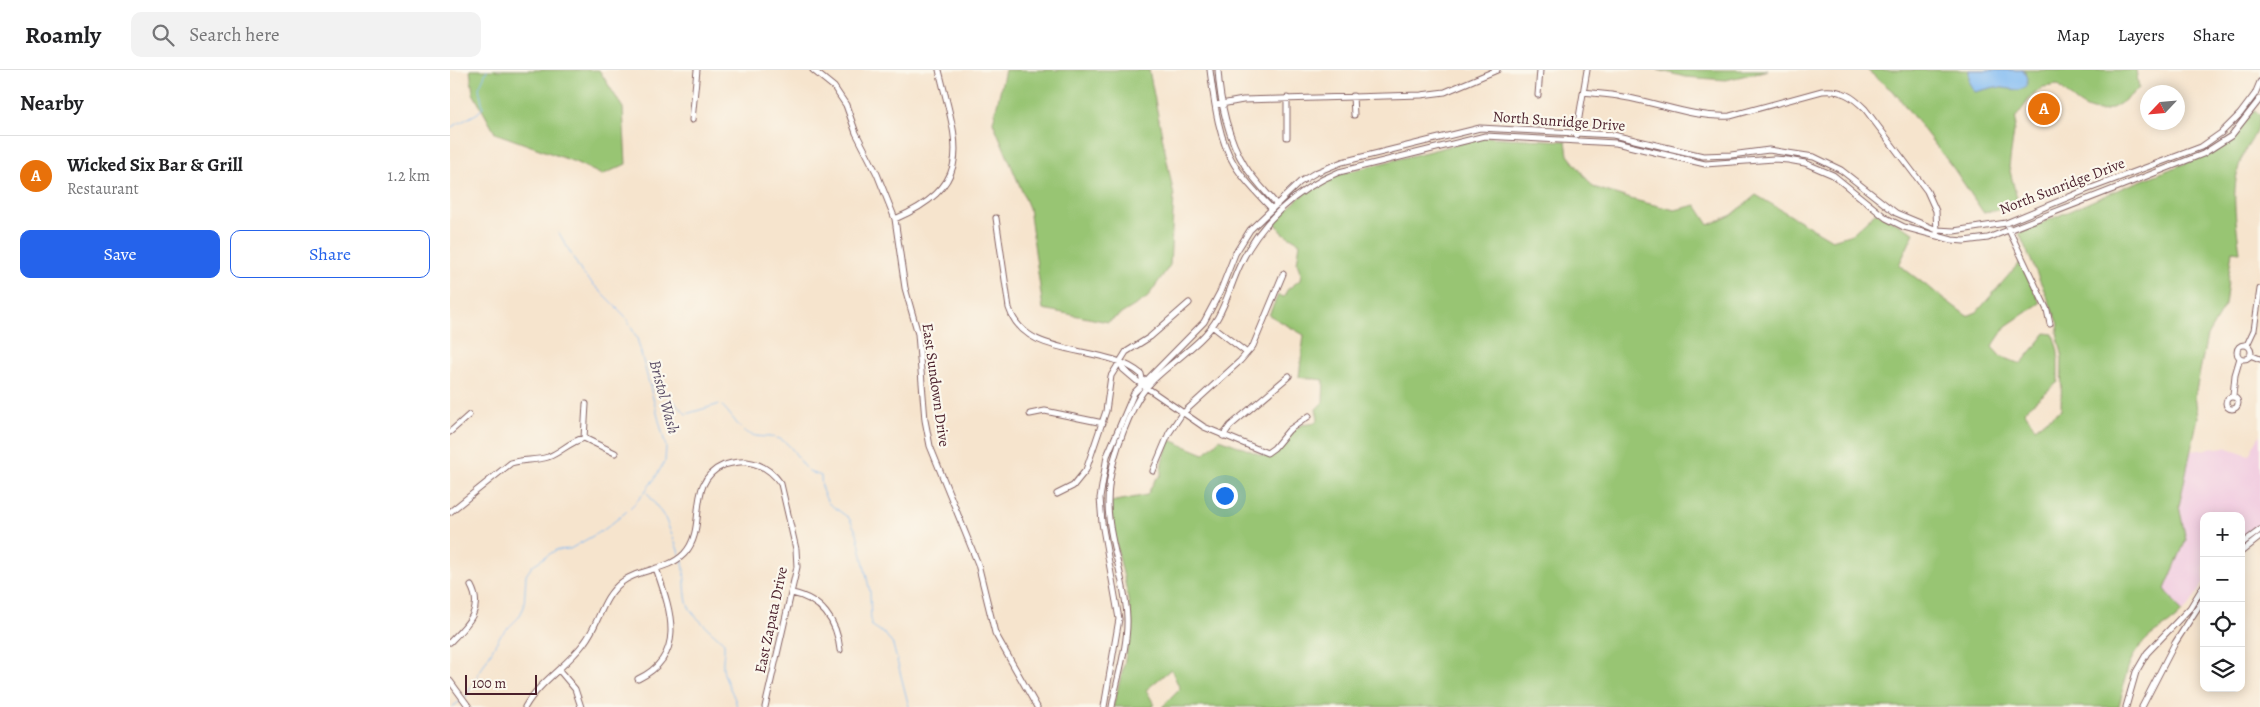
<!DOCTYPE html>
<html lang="en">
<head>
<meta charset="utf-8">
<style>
	:root { --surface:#fff; --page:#f2f2f2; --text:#202124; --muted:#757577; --line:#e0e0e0; --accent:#2563eb }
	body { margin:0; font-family:Alegreya,serif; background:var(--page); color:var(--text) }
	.controls { position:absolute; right:15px; bottom:15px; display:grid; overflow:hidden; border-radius:10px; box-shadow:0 2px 12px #0003 }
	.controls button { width:45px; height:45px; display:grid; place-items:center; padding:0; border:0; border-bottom:1px solid var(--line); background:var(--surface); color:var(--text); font:25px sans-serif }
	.compass { position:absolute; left:1690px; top:15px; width:45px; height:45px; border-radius:50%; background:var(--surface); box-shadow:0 2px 12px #0003; rotate:244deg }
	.scale { position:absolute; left:15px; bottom:12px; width:72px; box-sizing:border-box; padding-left:5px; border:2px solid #4a1f2b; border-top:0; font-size:14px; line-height:18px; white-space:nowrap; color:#4a1f2b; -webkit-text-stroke:4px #fbf7ec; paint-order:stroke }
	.you { position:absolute; left:774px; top:425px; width:18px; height:18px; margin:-12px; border:4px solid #fff; border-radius:50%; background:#1a73e8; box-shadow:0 0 0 8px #1a73e833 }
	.badge { display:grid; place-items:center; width:32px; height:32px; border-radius:50%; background:var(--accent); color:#fff; font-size:16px; font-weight:700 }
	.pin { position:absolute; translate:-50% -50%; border:2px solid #fff; box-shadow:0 1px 5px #0006 }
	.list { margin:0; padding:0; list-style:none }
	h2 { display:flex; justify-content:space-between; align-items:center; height:65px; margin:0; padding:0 20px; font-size:21px }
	h2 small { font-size:16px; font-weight:400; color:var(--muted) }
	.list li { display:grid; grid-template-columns:32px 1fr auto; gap:15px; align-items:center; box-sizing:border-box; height:80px; padding:0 20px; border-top:1px solid var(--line) }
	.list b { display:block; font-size:19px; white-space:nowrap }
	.list p { margin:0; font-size:16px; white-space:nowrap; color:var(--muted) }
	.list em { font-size:16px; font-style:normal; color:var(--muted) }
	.actions { display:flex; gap:10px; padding:15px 20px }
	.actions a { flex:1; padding:11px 0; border:1px solid var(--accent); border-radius:10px; text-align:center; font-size:18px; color:var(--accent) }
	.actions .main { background:var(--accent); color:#fff }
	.icon { flex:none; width:28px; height:28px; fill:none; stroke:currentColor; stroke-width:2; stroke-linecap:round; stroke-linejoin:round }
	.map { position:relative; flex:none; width:1810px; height:637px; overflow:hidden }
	header { display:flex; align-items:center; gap:30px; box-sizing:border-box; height:70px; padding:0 25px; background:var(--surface); border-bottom:1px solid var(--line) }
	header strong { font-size:24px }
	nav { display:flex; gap:28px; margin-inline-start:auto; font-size:18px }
	.search { width:350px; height:45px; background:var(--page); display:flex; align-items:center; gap:12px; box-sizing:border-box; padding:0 18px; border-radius:10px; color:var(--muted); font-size:19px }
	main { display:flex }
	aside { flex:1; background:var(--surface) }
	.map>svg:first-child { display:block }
	.built { fill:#f2cfe1 }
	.green { fill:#98c573; stroke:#71724f }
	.water { fill:#82bbf3; stroke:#666d8f }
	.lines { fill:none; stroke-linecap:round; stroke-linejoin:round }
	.stream { stroke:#82bbf3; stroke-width:1 }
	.minor-casing { stroke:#866464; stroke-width:7 }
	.minor { stroke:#fff; stroke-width:5 }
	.labels { text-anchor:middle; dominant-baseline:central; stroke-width:4.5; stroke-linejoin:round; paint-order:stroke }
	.street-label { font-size:15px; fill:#4a1f2b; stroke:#fbf7ec }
	.water-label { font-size:16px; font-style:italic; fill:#5b4e67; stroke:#fbf7ec }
</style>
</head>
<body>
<header>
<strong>Roamly</strong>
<div class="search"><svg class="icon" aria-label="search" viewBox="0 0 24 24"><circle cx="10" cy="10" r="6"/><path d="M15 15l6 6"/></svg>Search here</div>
<nav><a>Map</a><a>Layers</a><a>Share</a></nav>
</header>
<main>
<aside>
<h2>Nearby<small></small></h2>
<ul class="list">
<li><span class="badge" style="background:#e8710a">A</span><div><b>Wicked Six Bar &amp; Grill</b><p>Restaurant</p></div><em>1.2 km</em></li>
</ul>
<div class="actions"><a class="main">Save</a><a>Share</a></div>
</aside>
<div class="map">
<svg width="1810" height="637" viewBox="0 0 1810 637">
	<rect width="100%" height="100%" fill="#fbf7ec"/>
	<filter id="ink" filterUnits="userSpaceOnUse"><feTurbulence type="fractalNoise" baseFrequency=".02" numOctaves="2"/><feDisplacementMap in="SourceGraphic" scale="10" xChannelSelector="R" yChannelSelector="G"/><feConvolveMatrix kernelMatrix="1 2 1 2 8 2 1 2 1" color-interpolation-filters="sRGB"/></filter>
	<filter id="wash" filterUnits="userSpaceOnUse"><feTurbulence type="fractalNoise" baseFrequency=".0096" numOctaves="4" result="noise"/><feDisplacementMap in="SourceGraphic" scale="20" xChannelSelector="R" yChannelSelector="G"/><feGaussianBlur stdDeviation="1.12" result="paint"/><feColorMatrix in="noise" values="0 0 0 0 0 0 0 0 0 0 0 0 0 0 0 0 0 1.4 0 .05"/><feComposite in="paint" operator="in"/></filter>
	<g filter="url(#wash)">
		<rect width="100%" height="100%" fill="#f6e4cd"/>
		<path class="built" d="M1810,364V458L1791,472V446H1754V512L1739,536L1732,542L1714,519L1735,470L1729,436L1740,381L1775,377L1799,385Z"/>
		<path class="green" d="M20,0H149L173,38L176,94L152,105L125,92L45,63L23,23Z
			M555,0H699L724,126L720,195L697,228L658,252L593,239L579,138L543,52Z
			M1208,0H1318L1276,10L1235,7Z
			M1417,0H1686L1689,18C1655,50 1640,48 1608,15L1593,17L1581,27L1566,47L1559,97L1567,129L1548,140L1533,142L1504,99L1445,23Z
			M1804,41L1810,44C1810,63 1797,73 1791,90C1780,120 1786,151 1790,182L1782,181L1775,235L1757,266L1745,326L1748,347L1729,436L1736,470L1715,519L1732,542C1722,554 1708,559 1697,569C1674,591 1676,610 1669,637H712L730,619L721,599L696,620L704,634L702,637H663C670,609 680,579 680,550C679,510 661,472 661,432L697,425L705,410L711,405L712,392L720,370L754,384L770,369L814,386C830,385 837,367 847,358C853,352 859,356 866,352L868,348L866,339L873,332L874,310L849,307L854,265L819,245L828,225L834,227L837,220L850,210L851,204L847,193L850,173L833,163L824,151L859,119L881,106L1036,67L1116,71L1118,85L1143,117L1184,130L1225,140L1246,135L1259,155L1282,145L1306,125L1382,170L1402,164L1426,142L1464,163L1449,195L1517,246L1527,242L1570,192L1590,233L1556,256L1542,277L1551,287L1571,294L1596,263L1603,264L1608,281V312L1574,341L1585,358L1611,340L1612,284L1607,262L1609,254L1569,163L1672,118L1754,86L1769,78L1780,68Z"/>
		<path class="water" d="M1519,0H1572L1576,3L1578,9L1576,17L1568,20L1545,17L1525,22L1519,13Z"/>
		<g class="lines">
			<path class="stream" d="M0,58L28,43L33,37L29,18L37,0
				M199,314L217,324L236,344L270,334C280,342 288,358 297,363C309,370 324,363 335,372C344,379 349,391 357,399C360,403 367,404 371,406L372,420L378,433L399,448L407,463L420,522L421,555L436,565L443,575L459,637
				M196,421L215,448L230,485
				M232,489C236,503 234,518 237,532C240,545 264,563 274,573C275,581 272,590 273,598C274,611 285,624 287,637
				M15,628L50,566L69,547L74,537L76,505L83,495L106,480L120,479L155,459L176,442L190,428L205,408L215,391L216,377L187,268L175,246L132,203L109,163
				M2,637L12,630"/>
		</g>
	</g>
	<g filter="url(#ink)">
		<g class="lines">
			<defs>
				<path id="minor" d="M363,0L384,17L396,35L406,63L427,104L445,149L455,218L468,264L475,350L480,376L528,494L545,563L587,637
					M760,0C764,30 768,68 784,94C794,111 809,125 822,139
					M768,0C770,32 778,69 795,96C804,110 817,123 827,135
					M1134,22C1147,24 1160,24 1173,27C1210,33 1242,48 1280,46L1372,21C1391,19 1402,26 1415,39L1477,121L1486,141L1487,162
					M1088,25L1090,0
					M903,26L904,45
					M766,35L793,30L971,25L995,22L1047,0
					M242,50L247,0
					M1126,65L1137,0
					M837,67V28
					M546,148L559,238C576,291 653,272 691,304L693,313
					M445,149C528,113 506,72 489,0
					M1558,158L1597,240L1600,254
					M762,256L797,283
					M1797,275L1804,260L1810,219
					M1787 282a7 7 0 1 1 14 0a7 7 0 1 1-14 0Z
					M1800,285L1810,289
					M670,292L673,299L687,311L754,357L817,383L824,378L839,360L859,346
					M1783,326L1785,305L1790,288
					M1776 333a6 6 0 1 1 12 0a6 6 0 1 1-12 0Z
					M580,344L595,341L653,353
					M0,362L19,345
					M773,366L780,356L839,306
					M134,368L136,334
					M703,401L719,363L731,345L790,291L803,276L833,204
					M607,424L623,416L636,400L656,341L661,306L676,282L700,267L739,233
					M0,442L61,393C74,389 85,391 98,387C110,383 119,372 134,368L165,383
					M1791,474L1810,460
					M1791,482L1810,467
					M342,523C371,529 387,550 390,580
					M0,572C17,555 34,540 21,516
					M109,600L125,619L131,637
					M188,609C238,585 220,539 206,498
					M0,611L19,637
					M75,637C89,612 117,596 134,573C150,553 151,528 172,512C190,498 217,501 234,484C259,458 234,412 274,395C282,393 289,391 297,392C311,394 323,402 331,414L346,479L347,497L315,637
					M654,637L669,549L652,453L650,428L657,386L684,323L754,252L770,222L785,184L800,160L850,112L865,103L892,92L1030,58L1163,65L1253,86L1281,85L1319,80L1364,87L1391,100L1446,143L1487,160L1504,161L1556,153L1636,120L1751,77L1771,63L1790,44L1805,24L1810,12
					M662,637C667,608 678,577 677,548C676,514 662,481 659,448C654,410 669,368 685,335C703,298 748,283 768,247C777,231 782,212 790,195C809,154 846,119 889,102L1035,66L1166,73L1255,94L1324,89L1338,90L1355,93L1383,105L1436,148L1454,157L1502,170L1514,171L1538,168L1753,84L1781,66L1810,29
					M1676,637L1686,602L1697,583L1740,538L1754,515
					M1692,637L1725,573L1754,528"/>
			</defs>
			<use href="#minor" class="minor-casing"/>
			<use href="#minor" class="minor"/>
		</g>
	</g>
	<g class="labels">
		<g class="street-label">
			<text transform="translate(1109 51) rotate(4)">North Sunridge Drive</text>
			<text transform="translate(1612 116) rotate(-21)">North Sunridge Drive</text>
			<text transform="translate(486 315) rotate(82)">East Sundown Drive</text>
			<text transform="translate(321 550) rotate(-78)">East Zapata Drive</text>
		</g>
		<g class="water-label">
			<text transform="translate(214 327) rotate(75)">Bristol Wash</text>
		</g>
	</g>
</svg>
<div class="controls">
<button>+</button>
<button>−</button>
<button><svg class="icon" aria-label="locate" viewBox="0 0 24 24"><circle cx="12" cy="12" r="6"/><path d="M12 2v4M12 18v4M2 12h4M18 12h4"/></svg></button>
<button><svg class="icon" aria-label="layers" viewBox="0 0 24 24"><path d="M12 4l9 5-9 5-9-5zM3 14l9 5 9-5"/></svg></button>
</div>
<svg class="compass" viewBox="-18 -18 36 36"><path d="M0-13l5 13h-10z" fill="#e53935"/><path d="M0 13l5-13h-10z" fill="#757577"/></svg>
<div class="scale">100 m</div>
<div class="you"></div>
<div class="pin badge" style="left:1594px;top:39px;background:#e8710a">A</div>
</div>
</main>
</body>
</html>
